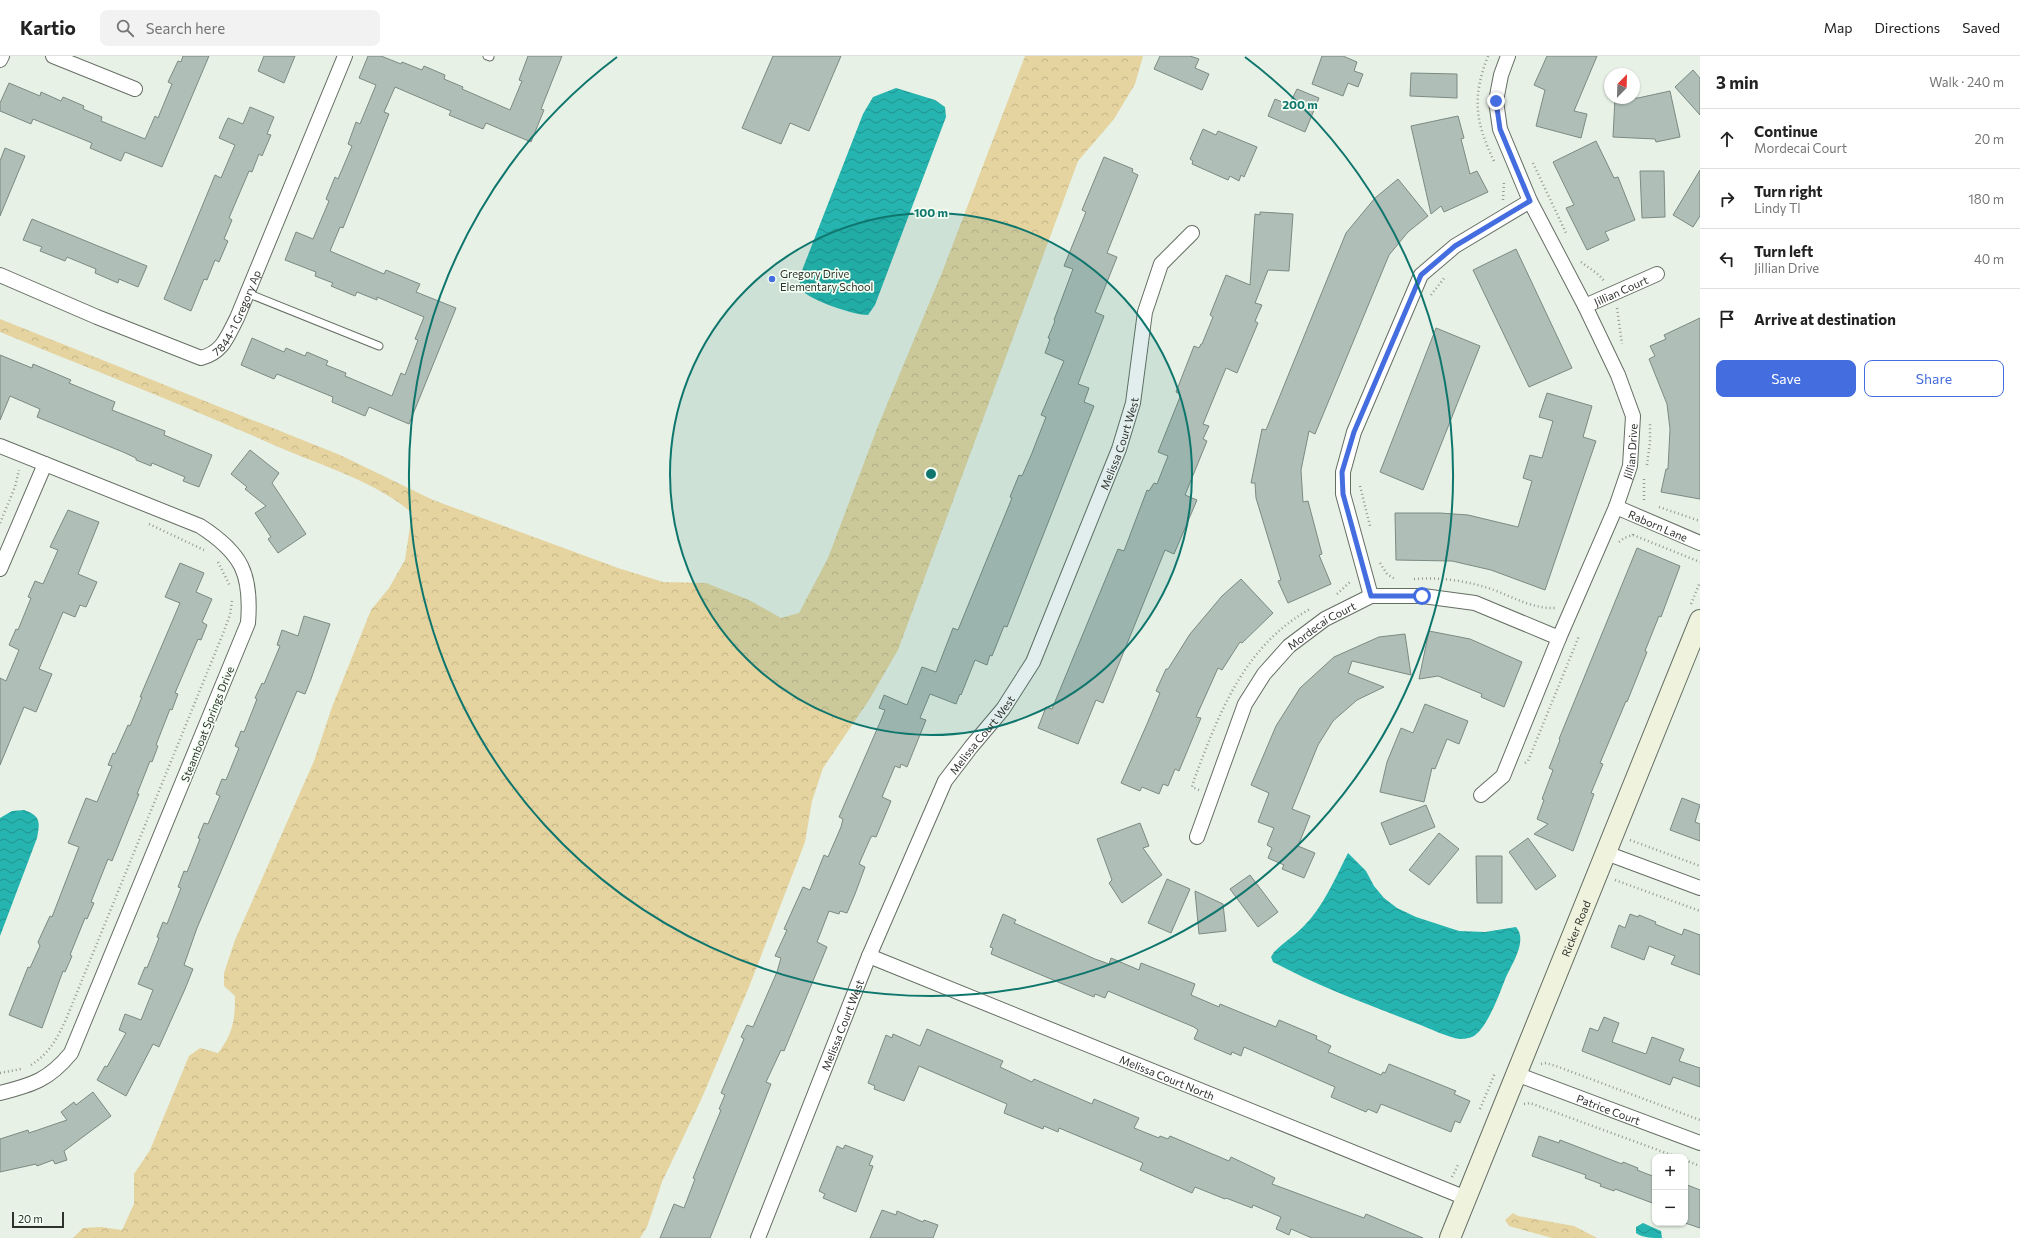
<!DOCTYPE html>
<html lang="en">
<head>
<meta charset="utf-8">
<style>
	:root { --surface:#fff; --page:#f2f2f2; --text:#222; --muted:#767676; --line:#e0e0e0; --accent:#446ddf }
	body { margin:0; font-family:Commissioner,sans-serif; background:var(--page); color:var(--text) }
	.controls { position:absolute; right:12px; bottom:12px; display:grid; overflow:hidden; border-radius:8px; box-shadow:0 1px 3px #0004 }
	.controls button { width:36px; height:36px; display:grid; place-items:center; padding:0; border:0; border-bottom:1px solid var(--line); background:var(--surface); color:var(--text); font:20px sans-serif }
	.compass { position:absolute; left:1604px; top:12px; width:36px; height:36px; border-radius:50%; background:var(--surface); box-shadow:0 1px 3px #0004; rotate:23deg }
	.scale { position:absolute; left:12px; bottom:10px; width:52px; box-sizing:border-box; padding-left:4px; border:2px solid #2e322d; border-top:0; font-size:11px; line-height:14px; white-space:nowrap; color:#2e322d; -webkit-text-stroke:3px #f4fff3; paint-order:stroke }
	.stop { position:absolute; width:12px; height:12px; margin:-9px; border:3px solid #446ddf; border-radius:50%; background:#fff }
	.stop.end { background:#446ddf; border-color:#fff; box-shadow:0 1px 4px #0008 }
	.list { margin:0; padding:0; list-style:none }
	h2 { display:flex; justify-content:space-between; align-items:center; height:52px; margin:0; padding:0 16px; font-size:17px }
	h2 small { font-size:13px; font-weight:400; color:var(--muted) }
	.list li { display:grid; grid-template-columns:26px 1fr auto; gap:12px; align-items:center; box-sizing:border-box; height:60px; padding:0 16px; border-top:1px solid var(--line) }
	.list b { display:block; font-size:15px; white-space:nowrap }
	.list p { margin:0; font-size:13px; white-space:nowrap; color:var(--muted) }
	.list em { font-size:13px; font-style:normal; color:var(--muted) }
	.actions { display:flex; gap:8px; padding:12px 16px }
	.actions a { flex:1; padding:9px 0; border:1px solid var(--accent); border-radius:8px; text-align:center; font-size:14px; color:var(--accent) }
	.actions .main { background:var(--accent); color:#fff }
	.icon { flex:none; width:22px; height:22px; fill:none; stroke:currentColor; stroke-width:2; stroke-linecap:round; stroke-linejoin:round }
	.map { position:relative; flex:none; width:1700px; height:1182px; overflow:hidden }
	header { display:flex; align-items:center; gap:24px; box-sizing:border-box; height:56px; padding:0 20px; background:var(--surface); border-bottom:1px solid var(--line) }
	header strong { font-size:19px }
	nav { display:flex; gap:22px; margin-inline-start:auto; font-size:14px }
	.search { width:280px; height:36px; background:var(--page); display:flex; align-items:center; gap:10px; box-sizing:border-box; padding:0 14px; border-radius:8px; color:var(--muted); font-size:15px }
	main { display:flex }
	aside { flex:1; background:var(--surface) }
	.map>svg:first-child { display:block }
	.forest { fill:url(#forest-crowns) }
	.water { fill:url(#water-waves) }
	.building { fill:#afbeb7; stroke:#7b8a83 }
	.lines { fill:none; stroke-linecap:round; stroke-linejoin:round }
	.lane-casing { stroke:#656e63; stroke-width:9 }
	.street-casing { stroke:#656e63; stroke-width:16 }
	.secondary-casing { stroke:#656e63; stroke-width:22 }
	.path { stroke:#949b92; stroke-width:2.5; stroke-dasharray:1 3; stroke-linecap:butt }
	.lane { stroke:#fff; stroke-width:7 }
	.street { stroke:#fff; stroke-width:14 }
	.secondary { stroke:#eff2dd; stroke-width:20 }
	.route { stroke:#446ddf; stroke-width:5 }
	.ring { fill:none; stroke:#0f766e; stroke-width:2 }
	.poi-dot { fill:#446ddf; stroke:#f4fff3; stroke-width:1.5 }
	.labels { text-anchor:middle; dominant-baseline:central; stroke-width:3.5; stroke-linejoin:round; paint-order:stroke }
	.poi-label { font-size:11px; fill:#2e322d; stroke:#f4fff3; text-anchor:start }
	.street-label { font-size:11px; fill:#2e322d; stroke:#f4fff3 }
	.centre { fill:#0f766e; stroke:#f4fff3; stroke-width:2 }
	.ring-label { font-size:12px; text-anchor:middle; font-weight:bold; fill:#0f766e; stroke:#f4fff3; stroke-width:3.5; stroke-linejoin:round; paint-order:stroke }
</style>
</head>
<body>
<header>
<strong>Kartio</strong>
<div class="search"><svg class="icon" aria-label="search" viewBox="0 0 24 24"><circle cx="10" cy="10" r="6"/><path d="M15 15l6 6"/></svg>Search here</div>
<nav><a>Map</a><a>Directions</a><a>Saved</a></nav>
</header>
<main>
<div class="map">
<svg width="1700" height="1182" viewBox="0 0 1700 1182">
	<defs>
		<pattern id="forest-crowns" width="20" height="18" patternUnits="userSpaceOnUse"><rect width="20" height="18" fill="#e5d4a0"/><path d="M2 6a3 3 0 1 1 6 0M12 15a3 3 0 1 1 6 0" fill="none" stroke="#c5b68a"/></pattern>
		<pattern id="water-waves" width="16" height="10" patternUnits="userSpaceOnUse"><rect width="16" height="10" fill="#25b4af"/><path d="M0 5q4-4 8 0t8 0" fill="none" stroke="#20938f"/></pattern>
	</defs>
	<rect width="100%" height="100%" fill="#e7f1e5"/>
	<path class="forest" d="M1025,0H1143L1135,28L1114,63L1078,105L898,594L869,644L823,712L812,745L805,786L749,931L701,1044L662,1126L647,1171L640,1182H73L83,1172L101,1171L122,1174L134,1148V1118L150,1094L189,1000L200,992L218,997C233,978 235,964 235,940L224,930V917L235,884L314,705L332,651L371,554L389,532L405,504L412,457C379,428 329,412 288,395C193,353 96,315 0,276V263L340,399L433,444L618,512L663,526L706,527L749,544L781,562L799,557L828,502L878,370L943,214Z
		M1513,1157L1518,1160L1574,1170L1597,1182H1552L1509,1170L1505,1164Z"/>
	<path class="water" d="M896,32L935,44L945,51L946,61L875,249L868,259C854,259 812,245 803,235C798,230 800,223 801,217L863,58L873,41Z
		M24,754C41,760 40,766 37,782L0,880V762L12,755Z
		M1348,797L1366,815L1374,830L1384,842L1397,852L1416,861L1459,875L1485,876L1516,871C1528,884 1512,908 1506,921C1500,936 1487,974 1472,981C1470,982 1463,983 1460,983C1449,982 1429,972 1418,968C1369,949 1318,930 1273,906L1271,901L1274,896C1283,887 1294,880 1303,871C1323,851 1335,823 1348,797Z
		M1643,1167L1661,1175L1662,1182C1653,1182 1643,1182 1636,1177V1171Z"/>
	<path class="building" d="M183,0H209L162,111L125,96L121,105L90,92L92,87L33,63L31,68L0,55V47L9,27L40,40L41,36L61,45L63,41L84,50L83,53L102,61L101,65L145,83L155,60L158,62L172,28L168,26L178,5L181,6Z
		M264,0H295L284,27L258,15Z
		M368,0H381L401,8L402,6L422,14L424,10L445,19L444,23L463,31L462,33L510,54L522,25L519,24L528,0H562L541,53L544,54L531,86L486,67L483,73L449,59L451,55L395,31L384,56L389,58L343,172L340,171L330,195L384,218L386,214L420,228L416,236L456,252L409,368L369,351L365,360L332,346L333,341L277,318L274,323L241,309L252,282L284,296L286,292L305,300L307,296L328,305L326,309L346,317L345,320L392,340L401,317L405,319L418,284L415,283L424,261L377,241V244L357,236L355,240L331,230L333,227L315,220L316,216L285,204L296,176L313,183L329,145L326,143L335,121L338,123L352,90L348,88L356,66L360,68L376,29L359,22Z
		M773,0H841L809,75L790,67L781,88L742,72Z
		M1160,0H1190L1199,3L1195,12L1209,18L1202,34L1154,13Z
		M1322,0H1343L1357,6L1354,15L1363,18L1358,31L1348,27L1343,40L1312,28Z
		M1547,0H1597L1574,55L1587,58L1581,82L1536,70L1545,34L1534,29Z
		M1693,14L1700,22V59L1675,31Z
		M1411,17L1457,18V42L1410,40Z
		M1297,33L1319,42L1305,76L1268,60L1275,43L1289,49Z
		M1670,35L1680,81L1656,86L1655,83L1613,81L1615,42H1638Z
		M250,51L274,61L267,78L271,79L262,100L259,98L252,116L249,115L229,162L232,164L224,183L228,185L219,206L215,204L207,224L204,223L191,255L164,243L215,119L221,122L235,89L219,82L225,68L228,62L243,68Z
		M1458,60L1464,82L1461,83L1470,118L1477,115L1488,136L1444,156L1441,150L1431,158L1411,70Z
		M1203,73L1216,79L1218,75L1257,91L1244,121L1241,119L1239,125L1230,120L1228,124L1192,108L1193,105L1190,103Z
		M1596,85L1614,122L1618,121L1635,164L1605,176L1609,184L1587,194L1566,152L1574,149L1553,106Z
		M5,92L25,100L0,160V105Z
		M1104,101L1133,113L1132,116L1138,119L1107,197L1117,201L1095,256L1104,260L1078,328L1089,332L1084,346L1094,350L1007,571L1004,570L992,600L990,599L987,609L975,604L961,639L960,638L956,648L930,638L920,662L926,664L907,711L901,708L900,712L895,710L882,741L891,745L876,781L872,780L870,783L859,808L865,811L855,838L847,857L840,855L839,858L829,855L817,886L827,891L784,995L781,994L766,1026L771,1028L710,1182H660L674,1148L684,1152L695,1123L693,1122L721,1054L719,1053L725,1039L721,1037L744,983L741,981L747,969L753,971L777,916L781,902L775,900L787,874L784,873L803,831L810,834L824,799L828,801L841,771L843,763L839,761L881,664L885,654L879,652L884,639L907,649L922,611L936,616L953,572L958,574L1012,442L1010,441L1019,419L1022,420L1032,397L1046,361L1041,359L1064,305L1045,297L1050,283L1048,282L1055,265L1054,264L1073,213L1064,210L1086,156L1082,154Z
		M1700,114V160L1693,171L1673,159Z
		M1640,115H1664L1665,161L1642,162Z
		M1398,123L1428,160L1408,176L1389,199L1315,378L1309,375L1301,414L1303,446L1308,445L1322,498L1319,499L1331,528L1288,547L1278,525L1281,524L1256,442L1255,427H1251L1262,373L1266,374L1346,177L1375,142Z
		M1260,156L1293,158L1289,215L1268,214L1255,247L1262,249L1255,265L1258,267L1237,317L1226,312L1203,368L1209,370L1203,383L1207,385L1185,439L1197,444L1174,498L1165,494L1103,647L1096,644L1078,688L1038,672L1046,651L1052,653L1118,493L1124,495L1147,434L1149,435L1154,427L1157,428L1168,400L1158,396L1180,341V338L1176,336L1194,290L1199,292L1201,288H1202L1213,261L1210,259L1226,219L1250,229L1255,158L1260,159Z
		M32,163L147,210L138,231L119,223L118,227L95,217L96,213L67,201L65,205L40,195L42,191L23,184Z
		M1516,193L1572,312L1529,331L1473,214Z
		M1700,262V443L1661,436L1666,413H1668L1670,373L1667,348L1649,303L1655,300L1650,290L1666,283L1664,279Z
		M1436,272L1480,290L1423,434L1380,416Z
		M0,299L32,312L33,308L71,324L69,327L115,346L112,354L165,375L164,379L212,399L199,431L183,425L185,421L152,407L151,410L136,404V402L123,396L37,361L40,353L10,340L0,364Z
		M1547,337L1592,350L1583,381L1596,385L1545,534L1491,514L1452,505L1396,504L1395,457H1440L1468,459L1518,471L1532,425L1523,422L1530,399L1542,402L1553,365L1539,361Z
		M250,394L279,417L272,427L306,478L278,497L268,483L271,481L255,457L266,450L245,433L247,431L231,418Z
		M68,454L99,466L78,518L97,526L86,551L80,549L75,561L63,556L39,613L52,618L36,656L24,651L0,709V622L6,625L19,594L9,589L16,573L18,574L31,542L28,541L35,525L43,528L58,494L50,491Z
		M1637,492L1680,510L1661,561L1659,560L1645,595L1647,596L1627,646L1626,645L1600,707L1603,708L1591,737L1594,738L1573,795L1534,778L1548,768L1537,763L1544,744L1542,743L1553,714L1549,712L1560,684L1559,683Z
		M180,507L204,517L196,536L212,543L202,566L207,569L201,584L198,583L175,637L178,638L172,654L170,653L156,689L158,690L152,706L150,705L137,738H139L112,805L108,803L91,846L94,847L87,863L85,862L70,899L72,900L65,916L63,915L42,972L9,959L28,911L30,912L40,890L38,886L50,860L52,861L79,791L68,787L86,742L97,746L112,710L108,709L113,697L115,698L128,669L130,670L142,641H140L180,547L165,541Z
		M1241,523L1273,557L1242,587L1240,586L1222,614L1218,612L1196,661L1201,662L1179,715L1175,713L1168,730L1163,728L1159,738L1142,731L1140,735L1121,727L1147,668L1160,637L1156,635L1166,613H1168L1190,578L1222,540Z
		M304,560L330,568L311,623L305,638L297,635L197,872L184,909L193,913L185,933L159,991L153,988L126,1040L97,1024L105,1010L107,1011L126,977L119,974L125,958L141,964L153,934L138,928L145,911L147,912L159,882L157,881L163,866L167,868L181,832L178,831L184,815L187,816L200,783L198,782L204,767L208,768L220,740L216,738L222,723L226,724L239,692L235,690L241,675L244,676L257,643L255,642L262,627L264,628L280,590L277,589L282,574L298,580Z
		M1429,575L1470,583L1522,606L1504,651L1481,641L1482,638L1438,620L1419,623Z
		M1405,578L1411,619L1352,605L1348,617L1384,631L1357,644L1333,665L1318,689L1292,753L1310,760L1298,790L1315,797L1304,822L1282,813L1284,809L1268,802L1272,792L1267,789L1274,772L1258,766L1269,737L1251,729L1276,670L1300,632L1334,601L1379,581Z
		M1425,648L1468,665L1459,688L1447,683L1435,713L1432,712L1424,746L1380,736L1387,706L1401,672L1413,677Z
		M1682,742L1700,749L1695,766L1700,768V785L1670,774Z
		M1426,749L1435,771L1390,789L1381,767Z
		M1140,767L1149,790L1143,792L1162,819L1122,847L1109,827L1112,824L1097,783Z
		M1439,777L1459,793L1429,829L1409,814Z
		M1528,782L1556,820L1536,834L1509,796Z
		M1476,800H1502V847H1477Z
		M1250,819L1278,856L1258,871L1230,833Z
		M1167,823L1190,833L1171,877L1148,867Z
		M1195,835L1223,848L1226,875L1199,878Z
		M1003,858L1016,864L1014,867L1095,903L1109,908L1111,902L1139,914L1141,907L1195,928L1191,939L1219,951L1220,948L1276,971L1279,964L1317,980L1316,983L1331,990L1328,996L1381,1019L1383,1016L1385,1017L1389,1008L1456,1035L1454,1038L1470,1045L1460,1067L1455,1065L1451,1076L1381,1048L1377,1057L1368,1053L1366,1056L1331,1041L1335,1031L1244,991L1241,1000L1232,996L1231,999L1194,983L1198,974L1194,971L1108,935L1105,942L1095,938L1094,941L991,898L993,892L990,891Z
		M1630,858L1638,861L1639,859L1656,866L1655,868L1682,879L1684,873L1700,879V919L1671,908L1675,900L1649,890L1644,904L1611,891L1619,869L1625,872Z
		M1604,961L1619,967L1612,986L1646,998L1652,981L1684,993L1679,1005L1700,1012V1031L1673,1021L1670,1029L1582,995L1590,972L1598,975Z
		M927,973L1003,1005L1000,1011L1032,1026L1034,1023L1092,1048L1094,1043L1139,1062L1134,1072L1159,1082L1160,1080L1168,1083L1170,1080L1229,1105L1231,1101L1275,1122L1272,1128L1364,1162L1366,1158L1423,1182H1312L1291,1173L1289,1179L1276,1173L1281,1161L1253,1149L1252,1152L1226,1142L1225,1143L1195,1131L1192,1137L1140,1114L1143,1107L1059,1072L1058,1076L1044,1070L1043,1073L1004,1057L1007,1048L919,1010L904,1045L874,1033L875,1030L868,1027L886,979L892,982L893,978L920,990Z
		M93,1036L111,1060L64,1095L67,1104L55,1108L53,1104L37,1110L36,1108L0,1116V1083L28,1074L29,1077L67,1064L61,1056L74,1046L76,1049Z
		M1539,1080L1559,1087L1560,1084L1622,1108L1623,1106L1638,1112L1637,1114L1655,1121V1148L1615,1133L1614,1135L1600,1130L1601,1128L1585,1122L1586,1119L1532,1100Z
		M845,1089L873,1100L869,1109L873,1110L856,1156L823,1142L825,1138L819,1135L837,1090L843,1093Z
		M1685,1128L1700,1134V1172L1685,1167Z
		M882,1154L896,1159L897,1155L923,1166L924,1164L938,1169L933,1182H870Z"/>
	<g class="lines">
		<defs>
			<path id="lane" d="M487,0L490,1
				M247,237L379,290"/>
			<g id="street">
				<path d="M53,0L135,33"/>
				<path d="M0,4L2,0"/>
				<path id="s1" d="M0,219L97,261L201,302C223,296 227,281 237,262L345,0"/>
				<path id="s2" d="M1585,250L1657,218"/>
				<path d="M0,390L200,470C242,497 252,518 248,567L71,997C49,1024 32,1029 0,1037"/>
				<path id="s3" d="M1616,451L1700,487"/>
				<path d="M0,513L45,408"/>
				<path d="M1371,540L1343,438V416L1354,376L1421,219L1455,190L1530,145"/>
				<path id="s4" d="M1481,739L1503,720L1559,582L1616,451L1630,410L1633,360L1618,319L1585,250L1530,145L1500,73L1496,45L1501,19L1508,0"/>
				<path id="s5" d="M1197,781L1245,648L1264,618L1289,590L1325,563L1371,540H1423L1475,547L1559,582"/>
				<path d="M1606,797L1700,832"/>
				<path id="s6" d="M869,900L1466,1142"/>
				<path id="s7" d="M1516,1018L1700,1087"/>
				<path id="s8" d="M758,1182L869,900L945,725L971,691L1003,653L1033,606L1119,393L1133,347L1145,256L1161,208L1192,177"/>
			</g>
			<g id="secondary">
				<path id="s9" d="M1450,1182L1700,564"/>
			</g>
		</defs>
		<use href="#lane" class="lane-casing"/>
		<use href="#street" class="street-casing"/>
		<use href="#secondary" class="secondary-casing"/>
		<path class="path" d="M1488,0C1472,41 1475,66 1494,105
			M1533,107L1566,177
			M1503,144L1504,126
			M1581,206L1599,219L1605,226
			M1431,239L1445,221
			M1617,252L1622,288
			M1647,409L1650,386V368
			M1644,423V446
			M1360,430L1370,470
			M1659,451L1700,465
			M0,467L15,431L19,414
			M149,468L204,494
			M1633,479L1700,506
			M1619,486L1624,482L1633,479V475
			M218,506L230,530
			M1380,507L1387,518L1395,523
			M1414,523C1441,521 1469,525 1494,534C1515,542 1533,553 1556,552
			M1337,538L1351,525
			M1691,548L1700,526
			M1525,707L1528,705L1579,580
			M1199,734L1192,731L1194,724C1219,657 1244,590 1310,553
			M1630,784L1700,810
			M1615,824L1700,855
			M1541,1008L1546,1007L1556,1010L1700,1064
			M31,1009C50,997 58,981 67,961L222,580L230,559L232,545
			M0,1017L21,1013
			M1524,1048L1530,1047L1677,1101
			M1480,1053L1495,1017
			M1685,1104L1700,1110
			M1452,1121L1458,1109"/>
		<use href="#lane" class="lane"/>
		<use href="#street" class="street"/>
		<use href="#secondary" class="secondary"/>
	</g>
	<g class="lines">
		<path class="route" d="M1422,540H1371L1343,438L1342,416L1354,376L1421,219L1455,190L1530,145L1500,73L1496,45"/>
	</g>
	<circle cx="931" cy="418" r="261" fill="#0f766e" fill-opacity=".12"/>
	<g class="ring">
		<circle cx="931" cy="418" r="261"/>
		<path d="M1245 1A522 522 0 1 1 617 1"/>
	</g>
	<circle class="poi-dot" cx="772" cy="223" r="4"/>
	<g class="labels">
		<g class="poi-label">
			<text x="780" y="217">Gregory Drive<tspan x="780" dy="13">Elementary School</tspan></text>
		</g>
		<g class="street-label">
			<text stroke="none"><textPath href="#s2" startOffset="39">Jillian Court</textPath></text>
			<text stroke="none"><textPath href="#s1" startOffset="278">7844-1 Gregory Ap</textPath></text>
			<text stroke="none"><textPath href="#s8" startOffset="877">Melissa Court West</textPath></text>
			<text stroke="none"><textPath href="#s4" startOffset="379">Jillian Drive</textPath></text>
			<text stroke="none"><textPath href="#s3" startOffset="46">Raborn Lane</textPath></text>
			<text stroke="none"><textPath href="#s5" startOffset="253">Mordecai Court</textPath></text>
			<text transform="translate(207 668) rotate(-68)">Steamboat Springs Drive</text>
			<text stroke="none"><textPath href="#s8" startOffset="553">Melissa Court West</textPath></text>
			<text stroke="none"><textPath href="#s9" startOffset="334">Ricker Road</textPath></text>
			<text stroke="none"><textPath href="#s8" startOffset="229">Melissa Court West</textPath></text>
			<text stroke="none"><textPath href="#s6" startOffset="322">Melissa Court North</textPath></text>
			<text stroke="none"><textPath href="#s7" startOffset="99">Patrice Court</textPath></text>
		</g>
	</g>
	<circle cx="931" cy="418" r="6" class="centre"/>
	<g class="ring-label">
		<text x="1300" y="53">200 m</text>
		<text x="931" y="161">100 m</text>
	</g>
</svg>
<div class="controls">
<button>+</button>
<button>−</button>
</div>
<svg class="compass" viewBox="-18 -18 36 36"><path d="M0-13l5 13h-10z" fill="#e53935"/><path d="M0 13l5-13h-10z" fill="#767676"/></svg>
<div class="scale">20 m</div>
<div class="stop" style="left:1422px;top:540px"></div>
<div class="stop end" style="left:1496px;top:45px"></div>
</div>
<aside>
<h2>3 min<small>Walk · 240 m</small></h2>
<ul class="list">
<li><svg class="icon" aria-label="ahead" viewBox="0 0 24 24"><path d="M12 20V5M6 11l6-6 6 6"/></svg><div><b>Continue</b><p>Mordecai Court</p></div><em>20 m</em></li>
<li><svg class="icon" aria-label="right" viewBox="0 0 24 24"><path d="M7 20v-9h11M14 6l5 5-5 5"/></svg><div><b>Turn right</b><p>Lindy Tl</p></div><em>180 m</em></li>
<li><svg class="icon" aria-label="left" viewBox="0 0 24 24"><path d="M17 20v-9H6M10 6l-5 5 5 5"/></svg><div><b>Turn left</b><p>Jillian Drive</p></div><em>40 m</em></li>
<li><svg class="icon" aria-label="arrive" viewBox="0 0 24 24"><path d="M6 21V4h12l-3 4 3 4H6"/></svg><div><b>Arrive at destination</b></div></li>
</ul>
<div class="actions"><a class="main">Save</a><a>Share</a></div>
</aside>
</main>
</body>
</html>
